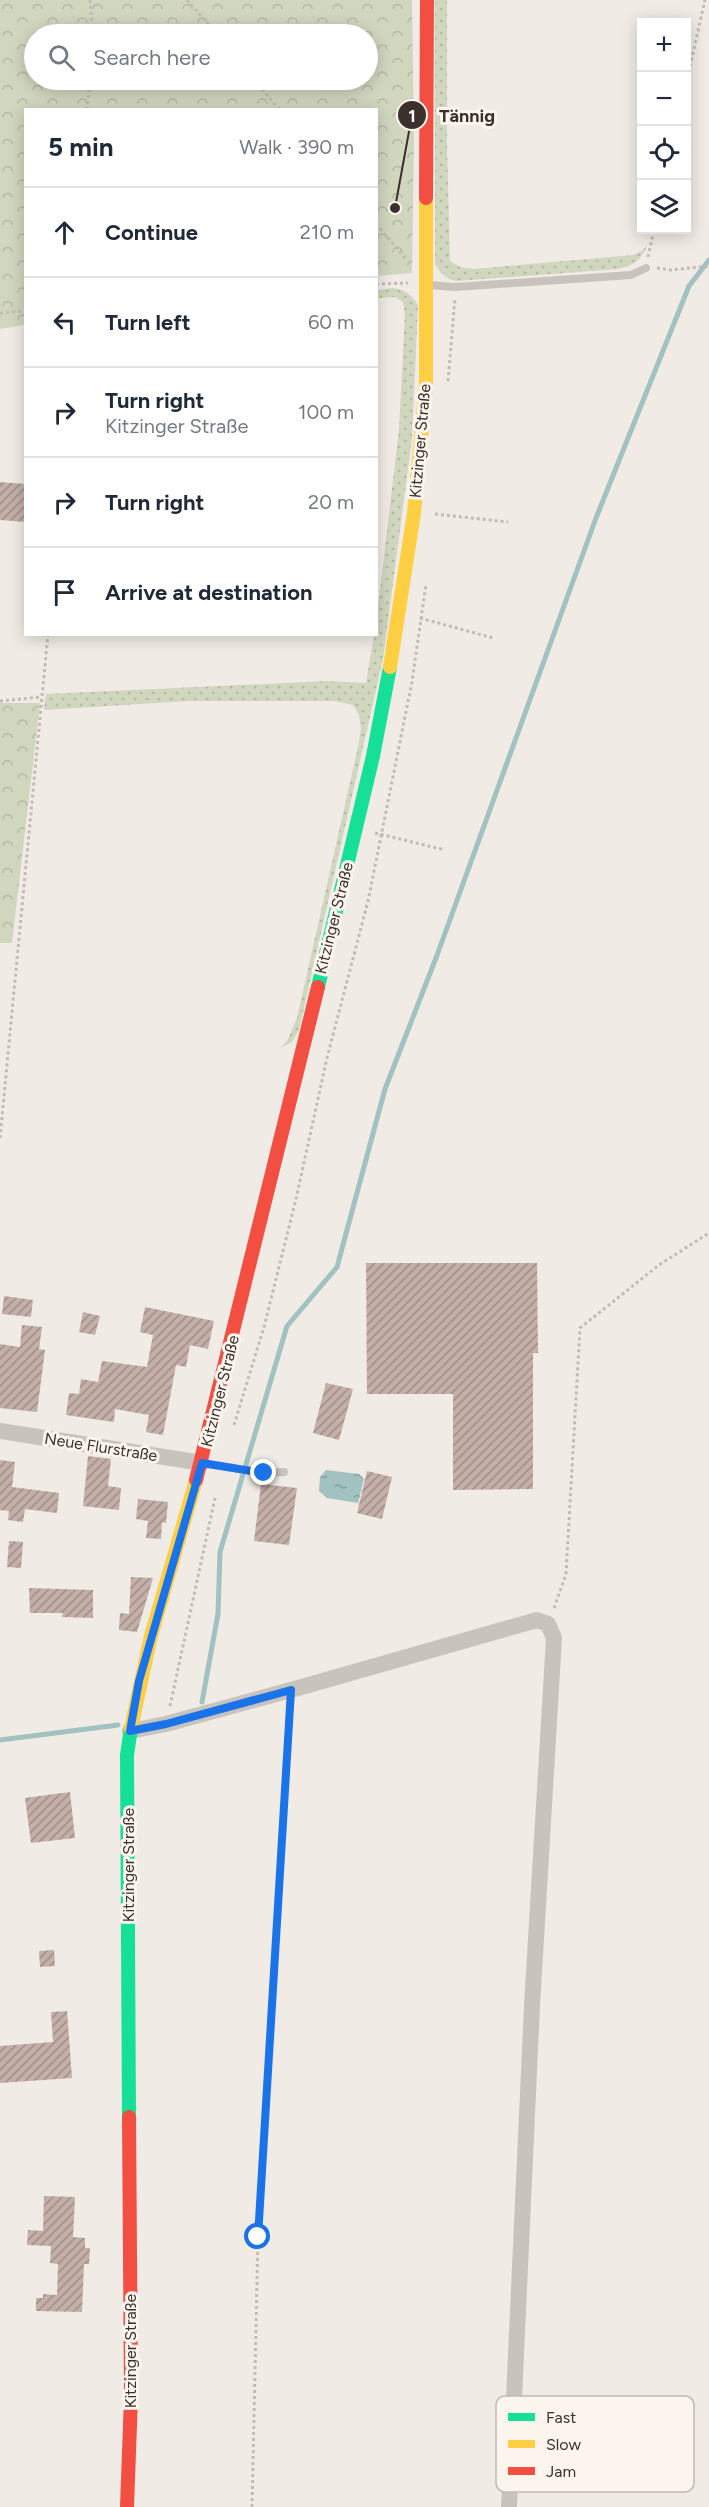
<!DOCTYPE html>
<html lang="en">
<head>
<meta charset="utf-8">
<style>
	:root { --surface:#fff; --page:#f2f2f3; --text:#1f2937; --muted:#747a83; --line:#e0e1e3 }
	body { margin:0; font-family:Figtree,sans-serif; background:var(--page); color:var(--text) }
	.controls { position:absolute; right:18px; top:18px; display:grid; overflow:hidden; border-radius:0px; box-shadow:0 3px 15px #0003 }
	.controls button { width:54px; height:54px; display:grid; place-items:center; padding:0; border:0; border-bottom:2px solid var(--line); background:var(--surface); color:var(--text); font:30px sans-serif }
	.stop { position:absolute; width:18px; height:18px; margin:-14px; border:4px solid #1a73e8; border-radius:50%; background:#fff }
	.stop.end { background:#1a73e8; border-color:#fff; box-shadow:0 2px 6px #0008 }
	.list { margin:0; padding:0; list-style:none }
	h2 { display:flex; justify-content:space-between; align-items:center; height:78px; margin:0; padding:0 24px; font-size:26px }
	h2 small { font-size:20px; font-weight:400; color:var(--muted) }
	.list li { display:grid; grid-template-columns:39px 1fr auto; gap:18px; align-items:center; box-sizing:border-box; height:90px; padding:0 24px; border-top:2px solid var(--line) }
	.list b { display:block; font-size:22px; white-space:nowrap }
	.list p { margin:0; font-size:20px; white-space:nowrap; color:var(--muted) }
	.list em { font-size:20px; font-style:normal; color:var(--muted) }
	.icon { flex:none; width:33px; height:33px; fill:none; stroke:currentColor; stroke-width:2; stroke-linecap:round; stroke-linejoin:round }
	.map { position:relative; flex:none; width:709px; height:2507px; overflow:hidden }
	.search { position:absolute; background:var(--surface); box-shadow:0 3px 15px #0003; left:24px; top:24px; width:354px; height:66px; display:flex; align-items:center; gap:15px; box-sizing:border-box; padding:0 21px; border-radius:33px; color:var(--muted); font-size:22px }
	.panel { position:absolute; background:var(--surface); box-shadow:0 3px 15px #0003; left:24px; top:108px; width:354px; height:528px; border-radius:0px }
	.map>svg:first-child { display:block }
	.grass { fill:url(#grass-dots) }
	.forest { fill:url(#forest-crowns); fill-rule:evenodd }
	.water { fill:url(#water-ripples) }
	.lines { fill:none; stroke-linecap:round; stroke-linejoin:round }
	.stream { stroke:#a1c2c1; stroke-width:5 }
	.building { fill:url(#building-hatch) }
	.path { stroke:#c2bbb6; stroke-width:3; stroke-dasharray:3 3; stroke-linecap:butt }
	.lane { stroke:#c9c3be; stroke-width:8 }
	.street { stroke:#c9c3be; stroke-width:16 }
	.fast { stroke:#16e098; stroke-width:14 }
	.slow { stroke:#ffcf43; stroke-width:14 }
	.jam { stroke:#f24e42; stroke-width:14 }
	.route { stroke:#1a73e8; stroke-width:8 }
	.labels { text-anchor:middle; dominant-baseline:central; stroke-width:6; stroke-linejoin:round; paint-order:stroke }
	.street-label { font-size:16px; fill:#3b302b; stroke:#fbf5ee }
	.key { fill:#fbf5ee; stroke:#c1bab4; stroke-width:1.5 }
	.key-label { font-size:16px; fill:#3b302b }
	.leader { fill:none; stroke:#3b302b; stroke-width:2 }
	.callout-dot { fill:#3b302b; stroke:#fbf5ee; stroke-width:2 }
	.mark-label { font-size:18px; text-anchor:middle; font-weight:bold; fill:#fff }
	.callout-label { font-size:18px; text-anchor:middle; font-weight:bold; fill:#3b302b; stroke:#fbf5ee; stroke-width:6; stroke-linejoin:round; paint-order:stroke }
</style>
</head>
<body>
<div class="map">
<svg width="709" height="2507" viewBox="0 0 709 2507">
	<defs>
		<pattern id="grass-dots" width="8" height="8" patternUnits="userSpaceOnUse" patternTransform="scale(1.5)"><rect width="8" height="8" fill="#d1d6bf"/><path d="M2 2h.1M6 6h.1" fill="none" stroke="#b4b8a4" stroke-width="1.8" stroke-linecap="round"/></pattern>
		<pattern id="forest-crowns" width="20" height="18" patternUnits="userSpaceOnUse" patternTransform="scale(1.5)"><rect width="20" height="18" fill="#d1d6bf"/><path d="M2 6a3 3 0 1 1 6 0M12 15a3 3 0 1 1 6 0" fill="none" stroke="#b4b8a4"/></pattern>
		<pattern id="water-ripples" width="26" height="14" patternUnits="userSpaceOnUse" patternTransform="scale(1.5)"><rect width="26" height="14" fill="#a1c2c1"/><path d="M2 4q2-2 4 0t4 0M15 11q2-2 4 0t4 0" fill="none" stroke="#849e9d"/></pattern>
		<pattern id="building-hatch" width="6" height="6" patternUnits="userSpaceOnUse" patternTransform="scale(1.5)"><rect width="6" height="6" fill="#c3afa7"/><path d="M-1 1l2-2M0 6l6-6M5 7l2-2" fill="none" stroke="#a08f88"/></pattern>
	</defs>
	<rect width="100%" height="100%" fill="#f0ebe5"/>
	<path class="grass" d="M435,0H447V145L450,261L460,267L474,269L633,255L642,251L647,245C641,261 634,265 618,269L456,281C445,279 441,273 435,264Z
		M393,288C405,290 411,294 418,305L412,438L383,659L299,1030L292,1042L280,1048L287,1041L297,1018L358,747L361,729L359,715L353,705L335,701H188L44,710L46,694L327,681L366,683L374,635L376,634L377,616L399,429L405,313L403,302L395,297L377,298V290Z"/>
	<path class="forest" d="M0,0H412L414,143L412,273L377,276L376,110H26L25,325L0,329ZM34,34H368V80H34Z
		M0,703H40L12,943H0Z"/>
	<path class="water" d="M326,1470L359,1474L364,1479L358,1503L327,1498L319,1491L320,1477Z"/>
	<g class="lines">
		<path class="stream" d="M202,1702L218,1614L220,1552L287,1326L337,1267L385,1089L436,958L596,518L689,286L709,260
			M0,1740L118,1725"/>
	</g>
	<path class="building" d="M0,482L26,484V522L0,520Z
		M366,1263H537L538,1353H533V1489L453,1490V1394H367Z
		M4,1296L33,1300L31,1317L2,1314Z
		M145,1307L214,1321L208,1349L190,1345L186,1367L176,1365L163,1435L146,1432L149,1415L115,1409L114,1422L66,1415L69,1393L79,1394L81,1379L98,1382L102,1361L147,1367L153,1335L140,1332Z
		M83,1312L100,1316L95,1335L79,1332Z
		M22,1325L42,1327L39,1349L45,1350L37,1412L0,1408V1344L20,1347Z
		M326,1383L353,1389L339,1440L313,1433Z
		M88,1456L111,1459L108,1486L121,1488L119,1510L83,1506Z
		M0,1460L15,1462L12,1487L59,1493L57,1513L25,1509L23,1522L8,1520L9,1511L0,1510Z
		M367,1471L392,1477L382,1519L357,1513Z
		M261,1484L297,1488L289,1545L254,1541Z
		M138,1499L168,1502L166,1523L162,1522L161,1539L146,1538L148,1521L136,1519Z
		M9,1541L23,1542L21,1568L7,1567Z
		M131,1577L153,1578L137,1632L119,1630L120,1613L129,1614Z
		M29,1588L93,1590V1618L62,1617L63,1613H30Z
		M70,1792L75,1838L31,1843L25,1798Z
		M54,1950L55,1966L40,1967L39,1951Z
		M67,2011L72,2078L0,2083V2046L53,2042L51,2012Z
		M44,2196L75,2197L73,2237L85,2238V2248H90L89,2264H84L82,2312L36,2311V2298H43V2294L57,2295L58,2264L50,2263L51,2246L27,2245L28,2230L43,2231Z"/>
	<g class="lines">
		<path class="path" d="M90,0L93,34
			M187,0L217,34
			M254,80L280,110
			M686,84L705,0
			M87,110L90,80
			M376,224L406,259
			M648,257L654,230
			M657,268L671,270L709,266
			M376,284L408,283
			M0,313L26,311
			M448,381L455,298
			M435,514L508,522
			M420,618L493,638
			M0,701L41,697
			M375,833L445,850
			M0,1138L48,634
			M234,1425L264,1327L296,1199L327,1058L368,901L412,682L426,584
			M554,1608L566,1574L580,1328L659,1265L709,1233
			M170,1706L215,1498
			M252,2507L258,2237L290,1706"/>
		<path class="lane" d="M428,285L455,287L631,275L646,268
			M202,1463L264,1473L284,1472"/>
		<path class="street" d="M0,1431L202,1463
			M130,1731L166,1724L291,1690L537,1620L548,1624L554,1638L532,2006L509,2507"/>
		<path class="fast" d="M318,987L373,756L390,667
			M129,2117L127,1755L131,1728"/>
		<path class="slow" d="M390,667L414,513L426,384V198
			M131,1728L151,1636L196,1480"/>
		<path class="jam" d="M426,198L427,0
			M196,1480L318,987
			M127,2507L131,2397L129,2117"/>
	</g>
	<g class="lines">
		<path class="route" d="M258,2237L291,1690L166,1724L130,1731L139,1681L202,1463L264,1473"/>
	</g>
	<g class="labels">
		<g class="street-label">
			<text transform="translate(420 441) rotate(-85)">Kitzinger Straße</text>
			<text transform="translate(334 918) rotate(-76)">Kitzinger Straße</text>
			<text transform="translate(220 1391) rotate(-76)">Kitzinger Straße</text>
			<text transform="translate(101 1447) rotate(9)">Neue Flurstraße</text>
			<text transform="translate(128 1865) rotate(-90)">Kitzinger Straße</text>
			<text transform="translate(130 2351) rotate(-90)">Kitzinger Straße</text>
		</g>
	</g>
	<rect x="496" y="2396" width="198" height="96" rx="9" class="key"/>
	<rect x="508" y="2413" width="27" height="8" fill="#16e098"/>
	<rect x="508" y="2440" width="27" height="8" fill="#ffcf43"/>
	<rect x="508" y="2467" width="27" height="8" fill="#f24e42"/>
	<g class="key-label">
		<text x="546" y="2423">Fast</text>
		<text x="546" y="2450">Slow</text>
		<text x="546" y="2477">Jam</text>
	</g>
	<path class="leader" d="M395 208L412 115"/>
	<g class="callout-dot">
		<circle cx="395" cy="208" r="6"/>
		<circle cx="412" cy="115" r="15"/>
	</g>
	<g class="mark-label">
		<text x="412" y="122">1</text>
	</g>
	<g class="callout-label">
		<text x="467" y="122">Tännig</text>
	</g>
</svg>
<div class="controls">
<button>+</button>
<button>−</button>
<button><svg class="icon" aria-label="locate" viewBox="0 0 24 24"><circle cx="12" cy="12" r="6"/><path d="M12 2v4M12 18v4M2 12h4M18 12h4"/></svg></button>
<button><svg class="icon" aria-label="layers" viewBox="0 0 24 24"><path d="M12 4l9 5-9 5-9-5zM3 14l9 5 9-5"/></svg></button>
</div>
<div class="stop" style="left:258px;top:2237px"></div>
<div class="stop end" style="left:264px;top:1473px"></div>
<div class="search"><svg class="icon" aria-label="search" viewBox="0 0 24 24"><circle cx="10" cy="10" r="6"/><path d="M15 15l6 6"/></svg>Search here</div>
<section class="panel">
<h2>5 min<small>Walk · 390 m</small></h2>
<ul class="list">
<li><svg class="icon" aria-label="ahead" viewBox="0 0 24 24"><path d="M12 20V5M6 11l6-6 6 6"/></svg><div><b>Continue</b></div><em>210 m</em></li>
<li><svg class="icon" aria-label="left" viewBox="0 0 24 24"><path d="M17 20v-9H6M10 6l-5 5 5 5"/></svg><div><b>Turn left</b></div><em>60 m</em></li>
<li><svg class="icon" aria-label="right" viewBox="0 0 24 24"><path d="M7 20v-9h11M14 6l5 5-5 5"/></svg><div><b>Turn right</b><p>Kitzinger Straße</p></div><em>100 m</em></li>
<li><svg class="icon" aria-label="right" viewBox="0 0 24 24"><path d="M7 20v-9h11M14 6l5 5-5 5"/></svg><div><b>Turn right</b></div><em>20 m</em></li>
<li><svg class="icon" aria-label="arrive" viewBox="0 0 24 24"><path d="M6 21V4h12l-3 4 3 4H6"/></svg><div><b>Arrive at destination</b></div></li>
</ul>
</section>
</div>
</body>
</html>
